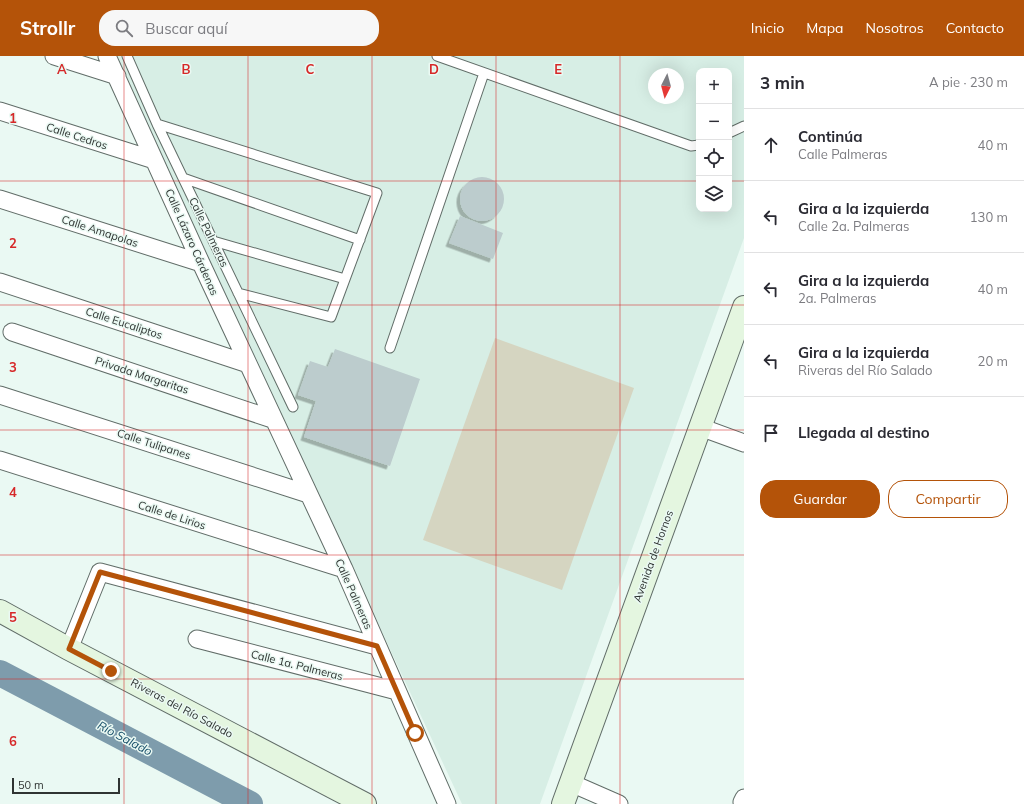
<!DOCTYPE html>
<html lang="es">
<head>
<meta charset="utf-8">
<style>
	:root { --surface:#fff; --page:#f7f7f7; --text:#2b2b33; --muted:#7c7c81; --line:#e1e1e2; --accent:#b45309 }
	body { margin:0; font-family:Mulish,sans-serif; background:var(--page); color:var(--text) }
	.controls { position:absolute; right:12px; top:12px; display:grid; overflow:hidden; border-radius:8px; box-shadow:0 4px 16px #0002 }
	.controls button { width:36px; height:36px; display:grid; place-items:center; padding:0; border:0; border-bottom:1px solid var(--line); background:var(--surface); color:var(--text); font:20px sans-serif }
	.compass { position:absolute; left:648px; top:12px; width:36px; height:36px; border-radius:50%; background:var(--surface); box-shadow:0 4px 16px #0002; rotate:186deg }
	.scale { position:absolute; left:12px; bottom:10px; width:108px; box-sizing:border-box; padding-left:4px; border:2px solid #2f3432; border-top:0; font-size:11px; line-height:14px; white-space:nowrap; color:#2f3432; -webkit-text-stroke:3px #eaf9f3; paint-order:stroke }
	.stop { position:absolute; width:12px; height:12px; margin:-9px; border:3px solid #b45309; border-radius:50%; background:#fff }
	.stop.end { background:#b45309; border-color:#fff; box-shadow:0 1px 4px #0008 }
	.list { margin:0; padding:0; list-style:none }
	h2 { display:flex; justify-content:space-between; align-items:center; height:52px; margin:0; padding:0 16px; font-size:17px }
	h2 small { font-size:13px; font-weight:400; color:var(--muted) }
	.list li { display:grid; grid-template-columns:26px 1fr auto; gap:12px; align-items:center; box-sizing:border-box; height:72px; padding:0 16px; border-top:1px solid var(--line) }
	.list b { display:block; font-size:15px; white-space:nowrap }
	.list p { margin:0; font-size:13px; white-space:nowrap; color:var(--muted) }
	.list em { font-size:13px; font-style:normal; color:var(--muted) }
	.actions { display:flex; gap:8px; padding:12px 16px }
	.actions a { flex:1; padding:9px 0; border:1px solid var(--accent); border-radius:16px; text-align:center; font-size:14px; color:var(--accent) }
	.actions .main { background:var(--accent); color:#fff }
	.icon { flex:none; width:22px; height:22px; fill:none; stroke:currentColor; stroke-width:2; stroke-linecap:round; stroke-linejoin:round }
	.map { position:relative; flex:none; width:744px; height:748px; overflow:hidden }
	header { display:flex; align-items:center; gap:24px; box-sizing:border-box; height:56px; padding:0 20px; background:var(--accent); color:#fff }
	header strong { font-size:19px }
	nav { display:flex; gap:22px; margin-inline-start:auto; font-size:14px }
	.search { width:280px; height:36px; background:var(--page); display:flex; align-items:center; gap:10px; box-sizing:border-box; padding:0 14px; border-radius:16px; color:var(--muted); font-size:15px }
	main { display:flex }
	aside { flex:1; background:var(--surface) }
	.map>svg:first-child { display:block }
	.built { fill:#d7eee5; fill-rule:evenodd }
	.green { fill:#d5d5c1 }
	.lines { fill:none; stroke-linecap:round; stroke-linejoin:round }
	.river { stroke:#7e9cac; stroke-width:26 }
	.building { fill:#bccccd; filter:url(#shadow) }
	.lane-casing { stroke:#616d68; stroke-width:11 }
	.street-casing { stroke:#616d68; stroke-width:19 }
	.secondary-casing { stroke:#616d68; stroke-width:24 }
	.lane { stroke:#fff; stroke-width:9 }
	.street { stroke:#fff; stroke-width:17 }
	.secondary { stroke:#e4f6e0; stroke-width:22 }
	.route { stroke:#b45309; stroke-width:5 }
	.grid { fill:none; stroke:#d62828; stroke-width:1; stroke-opacity:0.55 }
	.labels { text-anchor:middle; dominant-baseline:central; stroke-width:3; stroke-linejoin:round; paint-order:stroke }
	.street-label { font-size:11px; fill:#2f3432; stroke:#eaf9f3 }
	.water-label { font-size:12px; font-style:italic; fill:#1a516b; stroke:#eaf9f3 }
	.grid-label { font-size:13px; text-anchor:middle; font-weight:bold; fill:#d62828; stroke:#eaf9f3; stroke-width:3; stroke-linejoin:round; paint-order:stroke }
</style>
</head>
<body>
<header>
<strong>Strollr</strong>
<div class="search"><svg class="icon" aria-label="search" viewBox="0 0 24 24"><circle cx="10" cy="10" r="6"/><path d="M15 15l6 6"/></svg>Buscar aquí</div>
<nav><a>Inicio</a><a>Mapa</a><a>Nosotros</a><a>Contacto</a></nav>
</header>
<main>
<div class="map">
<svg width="744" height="748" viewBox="0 0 744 748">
	<defs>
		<filter id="shadow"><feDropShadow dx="-3.5" dy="3.5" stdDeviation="0" flood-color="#0004"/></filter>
	</defs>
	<rect width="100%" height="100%" fill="#eaf9f3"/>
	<path class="built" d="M114,0H744V182L540,748H462ZM699,15H729V153H699ZM654,18H678V42H654Z"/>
	<path class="green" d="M495,282L634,332L562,534L423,484Z"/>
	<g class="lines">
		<path class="river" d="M0,617L250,748"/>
	</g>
	<path class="building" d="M460 143a22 22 0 1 1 44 0a22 22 0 1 1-44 0Z
		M460,160L503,177L493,203L449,187Z
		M335,293L420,323L390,410L304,381L316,345L298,339L310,305L328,311Z"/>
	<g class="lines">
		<defs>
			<path id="lane" d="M127,0L157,68L293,351
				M437,0L691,90L699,89
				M157,68L377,137L331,261L238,237
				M729,77L744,70
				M183,122L360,184
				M213,185L345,223
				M390,292L484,17"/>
			<path id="street" d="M54,0L117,20
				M107,0L201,207L344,513L447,748
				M0,55L154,104
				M0,143L201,207
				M0,226L248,308
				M12,276L272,363
				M0,339L308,438
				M700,371L744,387
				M0,404L344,513
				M197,583L397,635
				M69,593L100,516L377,590
				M571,727L619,748
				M742,746L744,742"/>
			<path id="secondary" d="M0,555L69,593L365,748
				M563,748L744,251"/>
		</defs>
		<use href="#lane" class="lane-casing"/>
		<use href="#street" class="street-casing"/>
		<use href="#secondary" class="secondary-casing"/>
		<use href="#lane" class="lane"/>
		<use href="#street" class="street"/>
		<use href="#secondary" class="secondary"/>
	</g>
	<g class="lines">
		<path class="route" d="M111,615L69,593L100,516L377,590L415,677"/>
	</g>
	<path class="grid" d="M124,0V748M248,0V748M372,0V748M496,0V748M620,0V748M0,125H699M729,125H744M0,249H744M0,374H744M0,499H744M0,623H744"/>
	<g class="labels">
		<g class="street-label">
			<text transform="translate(77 80) rotate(18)">Calle Cedros</text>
			<text transform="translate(100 175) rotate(18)">Calle Amapolas</text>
			<text transform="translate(209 176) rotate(64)">Calle Palmeras</text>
			<text transform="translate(192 186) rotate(66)">Calle Lázaro Cárdenas</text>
			<text transform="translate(124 267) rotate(18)">Calle Eucaliptos</text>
			<text transform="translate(142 319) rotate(18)">Privada Margaritas</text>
			<text transform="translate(154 388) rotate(18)">Calle Tulipanes</text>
			<text transform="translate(172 459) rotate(18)">Calle de Lirios</text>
			<text transform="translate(653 500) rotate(-70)">Avenida de Hornos</text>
			<text transform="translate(354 538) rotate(66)">Calle Palmeras</text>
			<text transform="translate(297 609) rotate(14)">Calle 1a. Palmeras</text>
			<text transform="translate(182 652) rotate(28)">Riveras del Río Salado</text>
		</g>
		<g class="water-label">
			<text transform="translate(125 682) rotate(28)">Río Salado</text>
		</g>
	</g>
	<g class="grid-label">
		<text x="62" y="18">A</text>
		<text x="186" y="18">B</text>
		<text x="310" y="18">C</text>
		<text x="434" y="18">D</text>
		<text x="558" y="18">E</text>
		<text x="13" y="67">1</text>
		<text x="13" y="192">2</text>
		<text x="13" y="316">3</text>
		<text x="13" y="441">4</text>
		<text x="13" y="566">5</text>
		<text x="13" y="690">6</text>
	</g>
</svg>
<div class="controls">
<button>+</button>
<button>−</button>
<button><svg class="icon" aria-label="locate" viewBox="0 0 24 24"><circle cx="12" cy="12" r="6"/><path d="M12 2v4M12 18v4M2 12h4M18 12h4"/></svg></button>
<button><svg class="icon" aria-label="layers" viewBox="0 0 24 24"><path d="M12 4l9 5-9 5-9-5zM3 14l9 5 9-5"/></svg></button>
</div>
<svg class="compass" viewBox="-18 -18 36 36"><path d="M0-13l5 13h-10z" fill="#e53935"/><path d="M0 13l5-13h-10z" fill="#7c7c81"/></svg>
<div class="scale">50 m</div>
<div class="stop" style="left:415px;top:677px"></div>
<div class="stop end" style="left:111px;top:615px"></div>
</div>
<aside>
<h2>3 min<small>A pie · 230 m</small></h2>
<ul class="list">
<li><svg class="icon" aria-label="ahead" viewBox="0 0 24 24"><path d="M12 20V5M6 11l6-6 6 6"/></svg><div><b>Continúa</b><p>Calle Palmeras</p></div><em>40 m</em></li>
<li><svg class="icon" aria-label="left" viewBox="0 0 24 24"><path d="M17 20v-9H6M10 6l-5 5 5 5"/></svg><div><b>Gira a la izquierda</b><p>Calle 2a. Palmeras</p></div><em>130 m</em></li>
<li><svg class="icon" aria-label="left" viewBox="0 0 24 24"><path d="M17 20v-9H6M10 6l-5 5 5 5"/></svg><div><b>Gira a la izquierda</b><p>2a. Palmeras</p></div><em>40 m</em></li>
<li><svg class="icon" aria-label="left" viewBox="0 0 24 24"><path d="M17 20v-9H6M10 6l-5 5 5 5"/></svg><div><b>Gira a la izquierda</b><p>Riveras del Río Salado</p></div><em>20 m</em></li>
<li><svg class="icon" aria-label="arrive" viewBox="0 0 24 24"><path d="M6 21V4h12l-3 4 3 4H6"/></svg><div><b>Llegada al destino</b></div></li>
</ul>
<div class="actions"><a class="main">Guardar</a><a>Compartir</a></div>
</aside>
</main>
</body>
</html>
